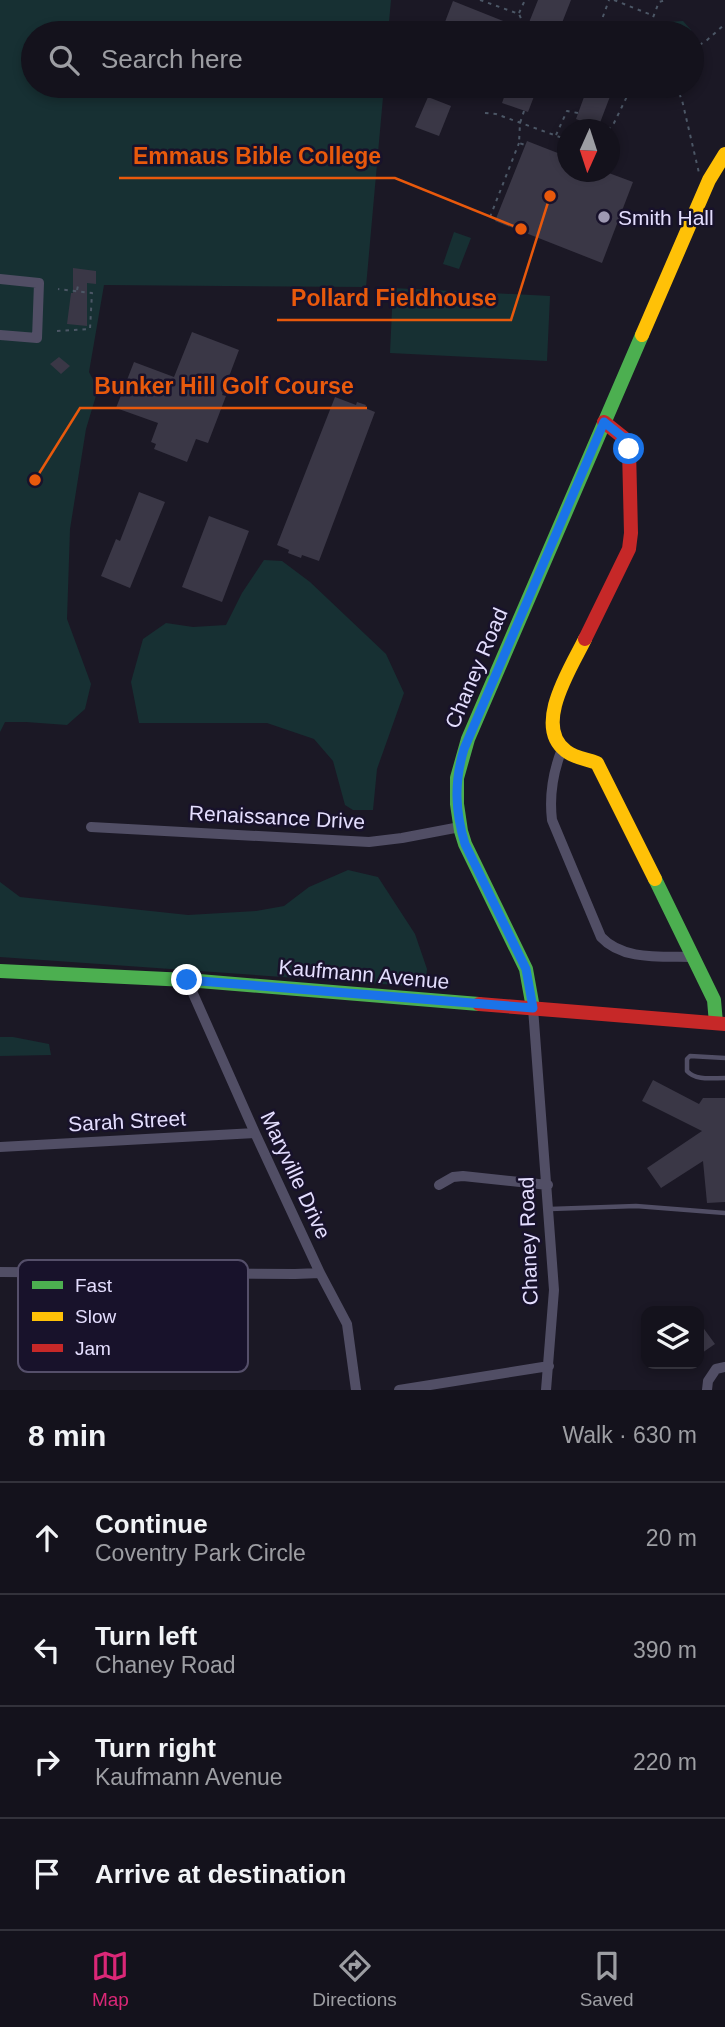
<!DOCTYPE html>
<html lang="en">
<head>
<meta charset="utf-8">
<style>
	:root { --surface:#14121c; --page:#212029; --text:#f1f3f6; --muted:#9d9ea3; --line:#33323b; --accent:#db2777 }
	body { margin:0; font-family:Helvetica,sans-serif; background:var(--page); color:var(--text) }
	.controls { position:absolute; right:21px; bottom:21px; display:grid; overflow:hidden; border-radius:14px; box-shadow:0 4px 10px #0003 }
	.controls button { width:63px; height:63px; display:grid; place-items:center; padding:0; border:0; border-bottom:2px solid var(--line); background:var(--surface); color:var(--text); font:35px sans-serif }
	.compass { position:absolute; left:557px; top:119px; width:63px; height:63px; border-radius:50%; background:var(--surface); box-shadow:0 4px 10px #0003; rotate:183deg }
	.stop { position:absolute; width:21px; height:21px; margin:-16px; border:5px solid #1a73e8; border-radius:50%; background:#fff }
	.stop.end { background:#1a73e8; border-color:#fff; box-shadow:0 2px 7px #0008 }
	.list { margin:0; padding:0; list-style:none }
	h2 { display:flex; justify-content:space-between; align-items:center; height:91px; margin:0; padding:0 28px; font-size:30px }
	h2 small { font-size:23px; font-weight:400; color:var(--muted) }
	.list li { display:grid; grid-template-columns:46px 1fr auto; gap:21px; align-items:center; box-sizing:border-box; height:112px; padding:0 28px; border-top:2px solid var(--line) }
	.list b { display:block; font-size:26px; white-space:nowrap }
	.list p { margin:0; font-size:23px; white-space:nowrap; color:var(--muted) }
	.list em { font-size:23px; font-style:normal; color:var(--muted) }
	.icon { flex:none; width:38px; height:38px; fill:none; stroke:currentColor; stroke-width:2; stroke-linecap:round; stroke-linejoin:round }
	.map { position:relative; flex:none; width:725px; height:1390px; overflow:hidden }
	.search { position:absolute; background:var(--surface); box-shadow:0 4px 10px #0003; left:21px; right:21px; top:21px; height:77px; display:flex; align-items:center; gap:18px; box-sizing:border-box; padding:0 24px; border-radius:38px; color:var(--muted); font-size:26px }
	.sheet { height:539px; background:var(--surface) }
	nav { display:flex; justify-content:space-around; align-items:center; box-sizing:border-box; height:98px; border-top:2px solid var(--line); background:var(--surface); font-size:19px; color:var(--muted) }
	nav a { display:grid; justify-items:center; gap:4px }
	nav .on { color:var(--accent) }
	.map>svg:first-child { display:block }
	.green { fill:#173033 }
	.building { fill:#3a3746 }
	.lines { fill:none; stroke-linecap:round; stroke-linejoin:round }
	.path { stroke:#4c5766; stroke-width:2; stroke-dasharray:3.5 5; stroke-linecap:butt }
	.lane { stroke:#514e65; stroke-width:4.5 }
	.street { stroke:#514e65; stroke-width:10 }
	.fast { stroke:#4caf50; stroke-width:14 }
	.slow { stroke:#ffc107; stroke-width:14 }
	.jam { stroke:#c62828; stroke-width:14 }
	.route { stroke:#1a73e8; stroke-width:9 }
	.poi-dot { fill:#9e99b2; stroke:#18122b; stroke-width:2.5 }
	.labels { text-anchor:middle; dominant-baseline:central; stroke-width:5; stroke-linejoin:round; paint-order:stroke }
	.poi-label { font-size:21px; fill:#e4defe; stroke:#18122b; text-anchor:start }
	.street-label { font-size:21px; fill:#e4defe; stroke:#18122b }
	.key { fill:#18122b; stroke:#554f6a; stroke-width:2 }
	.key-label { font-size:19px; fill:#e4defe }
	.leader { fill:none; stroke:#e8590c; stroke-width:2.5 }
	.callout-dot { fill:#e8590c; stroke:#18122b; stroke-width:2.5 }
	.callout-label { font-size:23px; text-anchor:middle; font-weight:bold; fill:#e8590c; stroke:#18122b; stroke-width:5; stroke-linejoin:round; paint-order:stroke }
</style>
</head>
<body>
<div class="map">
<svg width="725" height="1390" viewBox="0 0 725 1390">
	<rect width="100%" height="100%" fill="#1b1825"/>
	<path class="green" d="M0,0H391L388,33H33V86H384L366,287L104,285L89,372L98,389L86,429L70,529L67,619L91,684L85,709L67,725L26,722H5L0,732Z
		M683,21L691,30V33H658L661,25L669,22Z
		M454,232L471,238L459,269L443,264Z
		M393,288L550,296L547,361L390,353Z
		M264,560L282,561L310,582L386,654L404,693L377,769L373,810H353L345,805L333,761L314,739L267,723H139L131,682L143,639L166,623L193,627L226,625L242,593Z
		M348,870L378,877L415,934L427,969L425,987L0,957V882L20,897L188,915L256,911L284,906L309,887Z
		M0,1037H13L49,1044L51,1055L0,1056Z"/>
	<path class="building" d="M538,0H571L558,33H459L461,28L445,22L453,1L526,30Z
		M508,86H538L528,112L502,103Z
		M588,86H614L598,128L576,119Z
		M428,97L451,106L439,136L415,127Z
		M527,141L568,157V172H606L633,182L602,263L495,221Z
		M73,268L96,271V284L87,283V326L67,324L71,293H73Z
		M192,332L239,350L222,395L226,396L208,443L196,439L187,462L154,449L156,444L151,442L158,423L116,408L134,362L174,377Z
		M59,357L70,366L61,374L50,364Z
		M335,397L356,405L357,402L366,405L365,408L375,412L319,561L302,555L301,558L288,553L289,550L277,545Z
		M139,492L165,502L130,588L101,576L116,539L120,541Z
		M209,516L249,531L222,602L182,587Z
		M653,1080L699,1104L703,1098H725V1202L707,1203L703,1161L661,1188L647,1168L702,1131L642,1101Z
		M699,1322L715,1344L699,1355Z"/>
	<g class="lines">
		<path class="path" d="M480,0L519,14L526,30
			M614,0L654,16
			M519,13L525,0
			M597,33L609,0
			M647,33L659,2L666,0
			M692,49L706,41L725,24
			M676,86L682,100L699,173
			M524,111L520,123L519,143L525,145
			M485,113L496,114L568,140
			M608,130L614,123L632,86
			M556,135L567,111L578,113
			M563,155L568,143
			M490,217L519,143
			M77,290L79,282
			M57,331L90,329L92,293L58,289"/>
		<path class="lane" d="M725,1058L690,1056L687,1059V1071C696,1081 712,1078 725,1078
			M550,1209L636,1206L725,1213"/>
		<path class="street" d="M0,279L39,283L37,338L0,335
			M562,749C553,772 549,795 552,820L601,937C623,961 662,956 693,957
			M91,827L369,842L402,838L460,827
			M187,980L255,1133L320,1273L347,1324L356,1390
			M533,1008L554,1290L546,1390
			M0,1147L255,1133
			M439,1185L453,1177L463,1176L548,1185
			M0,1272L295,1274L320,1273
			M399,1390L549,1366
			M707,1390L708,1381L716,1369L725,1367"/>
		<path class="fast" d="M655,879L714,1000L716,1023
			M0,971L187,980L479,1004
			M533,1008L526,969L465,844L461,831L457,804V778L468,739L642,335"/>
		<path class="slow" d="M642,335L709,180L725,154
			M585,639C572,666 532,726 566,751C575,758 586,759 597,763L655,879"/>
		<path class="jam" d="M585,639L629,549L631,533L629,449L624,438L604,422
			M479,1004L725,1024"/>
	</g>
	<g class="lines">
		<path class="route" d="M187,980L533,1008L526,969L465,844C455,811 454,782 464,749L604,422L624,438L629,449"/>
	</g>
	<circle class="poi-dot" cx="604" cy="217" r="7"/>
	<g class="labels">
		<g class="poi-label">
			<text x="618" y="217">Smith Hall</text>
		</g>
		<g class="street-label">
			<text transform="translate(476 668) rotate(-67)">Chaney Road</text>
			<text transform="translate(277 817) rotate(3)">Renaissance Drive</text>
			<text transform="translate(364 974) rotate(5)">Kaufmann Avenue</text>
			<text transform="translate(127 1121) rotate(-3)">Sarah Street</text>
			<text transform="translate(296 1175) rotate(65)">Maryville Drive</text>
			<text transform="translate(528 1241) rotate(-92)">Chaney Road</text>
		</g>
	</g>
	<rect x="18" y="1260" width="230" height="112" rx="10" class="key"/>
	<rect x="32" y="1281" width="31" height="8" fill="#4caf50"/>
	<rect x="32" y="1312" width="31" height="9" fill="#ffc107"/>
	<rect x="32" y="1344" width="31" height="8" fill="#c62828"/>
	<g class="key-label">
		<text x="75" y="1292">Fast</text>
		<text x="75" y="1323">Slow</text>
		<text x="75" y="1355">Jam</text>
	</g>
	<path class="leader" d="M521 229L395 178H119M550 196L511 320H277M35 480L80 408H367"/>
	<g class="callout-dot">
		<circle cx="521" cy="229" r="7"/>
		<circle cx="550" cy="196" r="7"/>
		<circle cx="35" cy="480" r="7"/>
	</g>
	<g class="callout-label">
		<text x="257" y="164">Emmaus Bible College</text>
		<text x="394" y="306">Pollard Fieldhouse</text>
		<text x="224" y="394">Bunker Hill Golf Course</text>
	</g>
</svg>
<div class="controls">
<button><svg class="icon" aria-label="layers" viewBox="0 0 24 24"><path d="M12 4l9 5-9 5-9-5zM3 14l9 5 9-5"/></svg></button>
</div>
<svg class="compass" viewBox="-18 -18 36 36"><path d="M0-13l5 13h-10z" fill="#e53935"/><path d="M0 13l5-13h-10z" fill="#9d9ea3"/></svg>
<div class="stop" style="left:629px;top:449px"></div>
<div class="stop end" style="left:187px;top:980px"></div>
<div class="search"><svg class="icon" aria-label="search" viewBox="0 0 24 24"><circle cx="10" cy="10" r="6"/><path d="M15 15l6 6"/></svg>Search here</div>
</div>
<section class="sheet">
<h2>8 min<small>Walk · 630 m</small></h2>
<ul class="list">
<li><svg class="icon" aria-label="ahead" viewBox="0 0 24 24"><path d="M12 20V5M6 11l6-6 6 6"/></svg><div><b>Continue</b><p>Coventry Park Circle</p></div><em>20 m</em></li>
<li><svg class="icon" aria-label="left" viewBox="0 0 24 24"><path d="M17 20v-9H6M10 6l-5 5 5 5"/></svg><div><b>Turn left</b><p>Chaney Road</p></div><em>390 m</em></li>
<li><svg class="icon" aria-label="right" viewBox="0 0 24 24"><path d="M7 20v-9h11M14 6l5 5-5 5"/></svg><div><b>Turn right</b><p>Kaufmann Avenue</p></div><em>220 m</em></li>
<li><svg class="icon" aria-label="arrive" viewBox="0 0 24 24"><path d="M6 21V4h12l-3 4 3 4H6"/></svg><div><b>Arrive at destination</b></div></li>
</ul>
</section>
<nav>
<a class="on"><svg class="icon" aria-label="map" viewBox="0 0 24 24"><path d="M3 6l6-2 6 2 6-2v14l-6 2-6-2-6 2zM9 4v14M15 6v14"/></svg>Map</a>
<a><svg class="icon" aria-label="directions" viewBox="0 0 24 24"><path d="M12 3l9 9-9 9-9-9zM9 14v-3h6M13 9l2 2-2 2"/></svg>Directions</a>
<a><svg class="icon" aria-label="saved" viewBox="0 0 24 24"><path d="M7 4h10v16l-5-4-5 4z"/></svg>Saved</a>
</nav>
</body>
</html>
